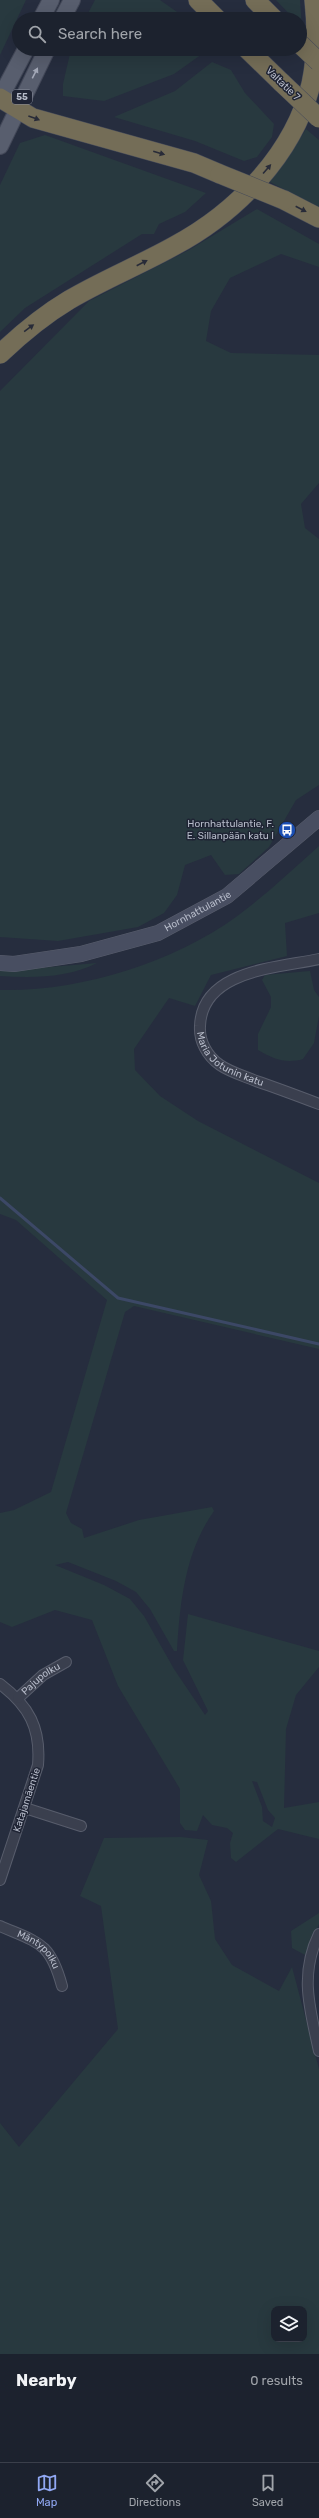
<!DOCTYPE html>
<html lang="en">
<head>
<meta charset="utf-8">
<style>
	:root { --surface:#1c222e; --page:#252a36; --text:#f1f3f6; --muted:#a0a4aa; --line:#3a3f4a; --accent:#91a8f3 }
	body { margin:0; font-family:Rubik,sans-serif; background:var(--page); color:var(--text) }
	.controls { position:absolute; right:12px; bottom:12px; display:grid; overflow:hidden; border-radius:8px; box-shadow:0 4px 16px #0002 }
	.controls button { width:36px; height:36px; display:grid; place-items:center; padding:0; border:0; border-bottom:1px solid var(--line); background:var(--surface); color:var(--text); font:20px sans-serif }
	.list { margin:0; padding:0; list-style:none }
	h2 { display:flex; justify-content:space-between; align-items:center; height:52px; margin:0; padding:0 16px; font-size:17px }
	h2 small { font-size:13px; font-weight:400; color:var(--muted) }
	.icon { flex:none; width:22px; height:22px; fill:none; stroke:currentColor; stroke-width:2; stroke-linecap:round; stroke-linejoin:round }
	.map { position:relative; flex:none; width:319px; height:2354px; overflow:hidden }
	.search { position:absolute; background:var(--surface); box-shadow:0 4px 16px #0002; left:12px; right:12px; top:12px; height:44px; display:flex; align-items:center; gap:10px; box-sizing:border-box; padding:0 14px; border-radius:22px; color:var(--muted); font-size:15px }
	.sheet { height:108px; background:var(--surface) }
	nav { display:flex; justify-content:space-around; align-items:center; box-sizing:border-box; height:56px; border-top:1px solid var(--line); background:var(--surface); font-size:11px; color:var(--muted) }
	nav a { display:grid; justify-items:center; gap:2px }
	nav .on { color:var(--accent) }
	.map>svg:first-child { display:block }
	.green { fill:#28393f; fill-rule:evenodd }
	.lines { fill:none; stroke-linecap:round; stroke-linejoin:round }
	.stream { stroke:#3c4866; stroke-width:3 }
	.street-casing { stroke:#585d6c; stroke-width:12 }
	.secondary-casing { stroke:#585d6c; stroke-width:16 }
	.primary-casing { stroke:#434858; stroke-width:18 }
	.highway-casing { stroke:#454a59; stroke-width:20 }
	.street { stroke:#3a3f4e; stroke-width:10 }
	.secondary { stroke:#484e61; stroke-width:15 }
	.primary { stroke:#585e6e; stroke-width:16 }
	.highway { stroke:#746d57; stroke-width:19 }
	.highway-bridge-casing { stroke:#454a59; stroke-width:20; stroke-linecap:butt }
	.highway-bridge { stroke:#746d57; stroke-width:19 }
	.oneway { fill:#a3a8b7 }
	.oneway2 { fill:#282b38 }
	.labels { text-anchor:middle; dominant-baseline:central; stroke-width:3; stroke-linejoin:round; paint-order:stroke }
	.shield { fill:#1f2434; stroke:#898e9c; stroke-width:1 }
	.shield-label { font-size:9px; font-weight:bold; fill:#b6bbc9 }
	.street-label { font-size:10px; fill:#b6bbc9; stroke:#1f2434 }
	.poi-label { font-size:10px; fill:#b6bbc9; stroke:#1f2434; text-anchor:end }
</style>
</head>
<body>
<div class="map">
<svg width="319" height="2354" viewBox="0 0 319 2354">
	<rect width="100%" height="100%" fill="#262d3e"/>
	<path class="green" d="M0,0H26L0,55Z
		M95,0H160L187,19H85Z
		M276,0H300L302,27L300,19H294Z
		M71,49H209L174,74L104,101L63,96V84Z
		M212,62L231,70L245,93L274,124L272,137L257,157L244,161L195,141L114,117L175,91Z
		M306,129L319,140V207L268,181L291,153Z
		M45,135L206,193L185,212L159,224L154,234H142L25,308L0,332V185L20,143Z
		M257,209L319,244V267L281,254L230,278L211,311L206,341L231,353L319,355V483L301,504L305,528L319,539V785L296,800L269,847L239,874L225,875L211,855L185,865L177,895L164,913L138,927L58,941L0,937V391L89,301L189,250Z
		M319,846V913L285,923L287,956L211,975L195,1006L169,998L134,1049L135,1070L160,1096L198,1121L319,1183V1349L134,1306L125,1312L66,1513L71,1523L82,1529L84,1538L139,1520L212,1507L214,1511C185,1552 180,1602 177,1651H174L150,1609L136,1592L116,1581L68,1562L55,1565L104,1585L130,1599L144,1616L174,1669L205,1715L208,1711L183,1660L188,1614L319,1651V1667L296,1695L286,1729L284,1808L319,1802V1839L278,1829L236,1862L231,1858L230,1843L233,1833L227,1828L212,1825L203,1815L197,1831L185,1830L180,1823V1789L118,1686L92,1620L55,1610L12,1627L0,1622V1513L14,1510L51,1492L107,1300L16,1220L0,1214V990C79,992 172,963 236,917C266,895 292,870 319,846ZM252,1781L257,1782L268,1810L275,1818L272,1827L263,1821L262,1807Z
		M97,963C68,978 33,978 0,976V969H27Z
		M310,971L314,990L319,997V1016L314,1043L303,1059C286,1064 273,1059 258,1050V1034L271,1007V997L262,980L265,975Z
		M181,1837L208,1840L199,1875L211,1901L215,1939L232,1965L279,1991L292,1967L319,2069V2354H0V2123L19,2147L118,2029L101,1906L80,1896L104,1838ZM274,2309H304V2339H274Z
		M319,1913V1924L305,1955L292,1948L291,1931Z"/>
	<g class="lines">
		<path class="stream" d="M0,1198L118,1298L319,1344"/>
		<defs>
			<g id="street">
				<path id="s1" d="M319,959C277,968 202,970 200,1026C199,1041 207,1056 220,1065C230,1072 244,1076 256,1081C277,1088 298,1096 319,1104"/>
				<path d="M0,1684C29,1706 41,1728 38,1765L0,1880"/>
				<path id="s2" d="M18,1698L43,1675L66,1662"/>
				<path d="M25,1808L81,1826"/>
				<path id="s3" d="M0,1926C39,1943 50,1942 62,1986"/>
				<path d="M319,1934C299,1975 310,2009 319,2051"/>
			</g>
			<g id="secondary">
				<path id="s4" d="M0,963L14,964L81,954L158,933L227,896L319,818"/>
			</g>
			<path id="primary" d="M41,19L51,0
				M62,19L72,0
				M0,98L26,49
				M0,146L47,49"/>
			<path id="highway" d="M198,0L217,19
				M255,0L274,19
				M247,49L281,82
				M0,98L33,118L194,163L220,174
				M284,200L319,218
				M0,354C21,334 44,315 69,300C103,280 140,265 174,246C236,213 294,154 311,84C317,56 317,28 314,0"/>
		</defs>
		<use href="#street" class="street-casing"/>
		<use href="#secondary" class="secondary-casing"/>
		<use href="#primary" class="primary-casing"/>
		<use href="#highway" class="highway-casing"/>
		<use href="#street" class="street"/>
		<use href="#secondary" class="secondary"/>
		<use href="#primary" class="primary"/>
		<use href="#highway" class="highway"/>
		<defs>
			<path id="highway-bridge" d="M300,44L319,62
				M281,82L319,118
				M220,174L284,200"/>
		</defs>
		<use href="#highway-bridge" class="highway-bridge-casing"/>
		<use href="#highway-bridge" class="highway-bridge"/>
	</g>
	<defs><path id="oneway-solid" d="M-6-.8H1V-3.2L6.5 0L1 3.2V.8H-6Z"/></defs>
	<use class="oneway" href="#oneway-solid" transform="translate(35 73) rotate(-63)"/>
	<g class="oneway2">
		<use href="#oneway-solid" transform="translate(34 118) rotate(20)"/>
		<use href="#oneway-solid" transform="translate(159 153) rotate(16)"/>
		<use href="#oneway-solid" transform="translate(267 169) rotate(-49)"/>
		<use href="#oneway-solid" transform="translate(301 209) rotate(27)"/>
		<use href="#oneway-solid" transform="translate(142 263) rotate(-27)"/>
		<use href="#oneway-solid" transform="translate(29 328) rotate(-36)"/>
	</g>
	<defs>
		<symbol id="bus-disc" viewBox="-11 -11 22 22"><circle r="9.5" fill="#1a4fb4" stroke="#1f2434"/><path d="M-5-6H5V4H4V6H2V4H-2V6H-4V4H-5ZM-3.5-4V0h7V-4ZM-3.5 1.2v1.5H-2V1.2ZM2 1.2v1.5H3.5V1.2Z" fill="#fff"/></symbol>
	</defs>
	<g fill-rule="evenodd">
		<use href="#bus-disc" x="277" y="820" width="20" height="20"/>
	</g>
	<g class="labels">
		<rect class="shield" x="12" y="90" width="20" height="14" rx="3"/>
		<g class="shield-label">
			<text x="22" y="97">55</text>
		</g>
		<g class="street-label">
			<text transform="translate(283 84) rotate(44)">Valtatie 7</text>
			<text stroke="none"><textPath href="#s4" startOffset="207">Hornhattulantie</textPath></text>
			<text stroke="none"><textPath href="#s1" startOffset="198">Maria Jotunin katu</textPath></text>
			<text stroke="none"><textPath href="#s2" startOffset="30">Pajupolku</textPath></text>
			<text transform="translate(27 1800) rotate(-72)">Katajamäentie</text>
			<text stroke="none"><textPath href="#s3" startOffset="46">Mäntypolku</textPath></text>
		</g>
		<g class="poi-label">
			<text x="274" y="824">Hornhattulantie, F.<tspan x="274" dy="12">E. Sillanpään katu I</tspan></text>
		</g>
	</g>
</svg>
<div class="controls">
<button><svg class="icon" aria-label="layers" viewBox="0 0 24 24"><path d="M12 4l9 5-9 5-9-5zM3 14l9 5 9-5"/></svg></button>
</div>
<div class="search"><svg class="icon" aria-label="search" viewBox="0 0 24 24"><circle cx="10" cy="10" r="6"/><path d="M15 15l6 6"/></svg>Search here</div>
</div>
<section class="sheet">
<h2>Nearby<small>0 results</small></h2>
<ul class="list">
</ul>
</section>
<nav>
<a class="on"><svg class="icon" aria-label="map" viewBox="0 0 24 24"><path d="M3 6l6-2 6 2 6-2v14l-6 2-6-2-6 2zM9 4v14M15 6v14"/></svg>Map</a>
<a><svg class="icon" aria-label="directions" viewBox="0 0 24 24"><path d="M12 3l9 9-9 9-9-9zM9 14v-3h6M13 9l2 2-2 2"/></svg>Directions</a>
<a><svg class="icon" aria-label="saved" viewBox="0 0 24 24"><path d="M7 4h10v16l-5-4-5 4z"/></svg>Saved</a>
</nav>
</body>
</html>
